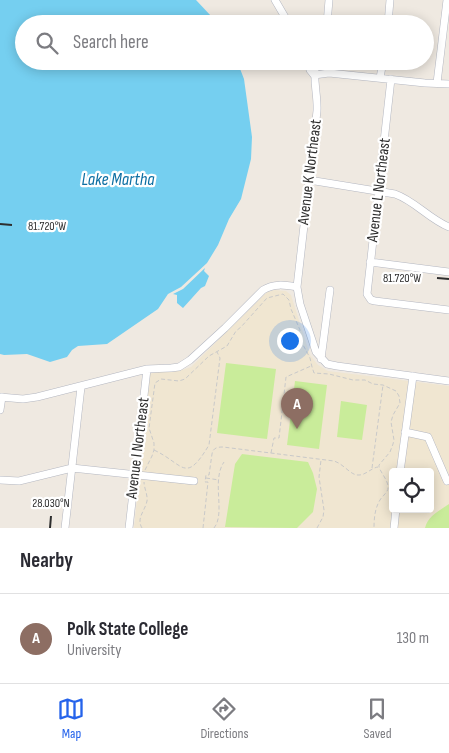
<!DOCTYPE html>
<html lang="en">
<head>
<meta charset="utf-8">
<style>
	:root { --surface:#fff; --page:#f2f2f3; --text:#2b2b33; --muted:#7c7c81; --line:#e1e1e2; --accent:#2563eb }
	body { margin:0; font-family:"Sofia Sans Condensed",sans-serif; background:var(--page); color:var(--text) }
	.controls { position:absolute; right:15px; bottom:15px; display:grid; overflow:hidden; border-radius:5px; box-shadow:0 2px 12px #0003 }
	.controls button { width:45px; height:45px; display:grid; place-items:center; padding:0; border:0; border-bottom:1px solid var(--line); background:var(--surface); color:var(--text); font:25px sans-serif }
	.you { position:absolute; left:289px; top:340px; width:18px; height:18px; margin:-12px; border:4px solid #fff; border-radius:50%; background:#1a73e8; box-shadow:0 0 0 8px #1a73e833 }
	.badge { display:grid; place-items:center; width:32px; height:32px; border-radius:50%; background:var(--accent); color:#fff; font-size:16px; font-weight:700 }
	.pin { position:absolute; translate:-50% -41px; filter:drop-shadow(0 1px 2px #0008) }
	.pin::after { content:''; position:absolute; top:26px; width:18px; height:15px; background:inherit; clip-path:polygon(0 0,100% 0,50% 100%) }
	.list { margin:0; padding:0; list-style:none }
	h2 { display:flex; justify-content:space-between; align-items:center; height:65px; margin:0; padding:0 20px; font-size:21px }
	h2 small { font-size:16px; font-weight:400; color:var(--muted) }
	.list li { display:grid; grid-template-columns:32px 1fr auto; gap:15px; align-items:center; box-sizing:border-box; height:90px; padding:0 20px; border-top:1px solid var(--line) }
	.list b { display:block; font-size:19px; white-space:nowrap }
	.list p { margin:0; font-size:16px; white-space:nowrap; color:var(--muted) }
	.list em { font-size:16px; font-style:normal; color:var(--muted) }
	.icon { flex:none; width:28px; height:28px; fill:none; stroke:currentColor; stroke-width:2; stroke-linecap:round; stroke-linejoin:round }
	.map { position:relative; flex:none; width:449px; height:528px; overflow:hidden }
	.search { position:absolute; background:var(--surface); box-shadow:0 2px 12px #0003; left:15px; right:15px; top:15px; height:55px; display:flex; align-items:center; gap:12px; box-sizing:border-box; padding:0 18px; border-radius:28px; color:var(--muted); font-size:19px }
	.sheet { height:155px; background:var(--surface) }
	nav { display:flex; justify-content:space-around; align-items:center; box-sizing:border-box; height:70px; border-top:1px solid var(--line); background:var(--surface); font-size:14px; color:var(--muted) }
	nav a { display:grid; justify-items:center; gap:2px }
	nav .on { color:var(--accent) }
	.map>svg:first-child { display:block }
	.education { fill:#f0e6d1; fill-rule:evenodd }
	.pitch { fill:#c9ec9a }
	.water { fill:#75cff0 }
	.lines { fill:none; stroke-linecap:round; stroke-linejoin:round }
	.minor-casing { stroke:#b4b7c1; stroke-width:8 }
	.path { stroke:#c9c9c9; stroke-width:1; stroke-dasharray:4 2.5; stroke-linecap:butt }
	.minor { stroke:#fff; stroke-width:7 }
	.ticks { fill:none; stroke:#2e2e2e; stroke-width:2 }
	.labels { text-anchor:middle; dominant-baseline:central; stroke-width:4.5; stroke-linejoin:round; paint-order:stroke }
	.street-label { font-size:16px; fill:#2e2e2e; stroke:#fff }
	.water-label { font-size:18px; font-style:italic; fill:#0d6fa3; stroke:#fff }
	.ticks-label { font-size:12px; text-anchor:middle; fill:#2e2e2e; stroke:#fff; stroke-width:4.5; stroke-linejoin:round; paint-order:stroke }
</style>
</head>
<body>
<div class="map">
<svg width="449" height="528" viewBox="0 0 449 528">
	<rect width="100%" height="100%" fill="#efe9e1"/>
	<path class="education" d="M274,290L286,291L291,295L310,355L318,365L328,371L449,386V528H134L150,374L155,372L179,371L191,367L267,292ZM393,472H430V509H393Z"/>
	<path class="pitch" d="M226,363L276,369L267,439L217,433Z
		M295,381L327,385L319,449L287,445Z
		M341,401L367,405L362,440L337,437Z
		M242,454L308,462L313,473L317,489L313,512L297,528L225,527L235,464Z
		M449,504V528H425C428,516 439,511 449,504Z"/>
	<path class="water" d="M0,0H196L211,16L215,24H24V61H237L244,79L252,137L251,159L241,199L229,219L218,245L207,263L181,287L168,294L158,309L107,344L78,346L72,350L67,357L50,362L27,354L4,355L0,354Z
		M205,268L204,271L209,276L205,286L201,288L183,308L177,303V295L173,294L183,289Z"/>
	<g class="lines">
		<defs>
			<path id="minor" d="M275,0L289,24
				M327,24L329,0
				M388,24L390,0
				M307,61L310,70L314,75
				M316,61C312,77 318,95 317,111L297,287L300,304L316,352L327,364L337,366L449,381
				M314,75L329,73L425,83L449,84
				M380,78L383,61
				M391,79L367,294L371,300L375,301L449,310
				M437,83L447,0
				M309,180L395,194C415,201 429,219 449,227
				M370,262L449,272
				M321,359L330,290
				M0,397L23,399L37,397L147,369L171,368L179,367L190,360L225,328L263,290C274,283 285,285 297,287
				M0,410L2,397
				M405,432L428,437L447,481
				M400,472L413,376
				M0,480L19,481L72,468L194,481
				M65,528L81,387
				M129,528L147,369
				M394,528L396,509"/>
		</defs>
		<use href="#minor" class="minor-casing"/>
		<path class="path" d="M154,450C184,464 185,485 209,445L220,358L217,352
			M271,453L274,438H279L286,377L311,366
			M372,468L383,385
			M145,470L152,456L154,450V443L149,428L155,383L161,379L179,381L185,379L209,356L227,346L236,331L241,327L267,298L283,294L289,300L291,309L300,330L301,341L310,358L312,367L314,373L329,374L353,380H365L373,384L383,385L396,391L399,396L400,403L393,415L391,422L394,440L393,444L390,452L379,465V467C381,473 387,479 388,486C389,492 383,495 380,500C375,508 374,518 374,528
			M206,478L219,480
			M142,528C136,518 145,511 147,501C148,495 144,488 144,482
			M203,528L208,482H205L206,475H209L212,454C213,448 217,447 223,447L334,461C344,464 351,476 359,475C366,475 371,468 378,467
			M214,528C226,513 211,481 224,462
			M317,528L323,517L324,510L319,477L321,460"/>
		<use href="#minor" class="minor"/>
	</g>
	<path class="ticks" d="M0,224L12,225M437,278L449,279M50,528L51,516"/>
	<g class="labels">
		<g class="street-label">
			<text transform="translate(310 172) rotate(-83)">Avenue K Northeast</text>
			<text transform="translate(379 190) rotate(-83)">Avenue L Northeast</text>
			<text transform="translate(138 448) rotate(-83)">Avenue I Northeast</text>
		</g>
		<g class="water-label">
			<text x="118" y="179">Lake Martha</text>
		</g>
	</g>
	<g class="ticks-label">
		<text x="47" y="230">81.720°W</text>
		<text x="402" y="282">81.720°W</text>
		<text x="51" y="507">28.030°N</text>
	</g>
</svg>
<div class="controls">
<button><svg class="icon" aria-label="locate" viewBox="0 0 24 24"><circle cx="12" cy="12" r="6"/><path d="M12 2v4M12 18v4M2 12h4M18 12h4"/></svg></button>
</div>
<div class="you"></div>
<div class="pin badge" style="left:297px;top:429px;background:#8d6e63">A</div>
<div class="search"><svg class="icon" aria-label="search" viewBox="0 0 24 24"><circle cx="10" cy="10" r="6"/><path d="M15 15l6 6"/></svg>Search here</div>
</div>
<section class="sheet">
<h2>Nearby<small></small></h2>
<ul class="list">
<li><span class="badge" style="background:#8d6e63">A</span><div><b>Polk State College</b><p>University</p></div><em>130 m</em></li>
</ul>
</section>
<nav>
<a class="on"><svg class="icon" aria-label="map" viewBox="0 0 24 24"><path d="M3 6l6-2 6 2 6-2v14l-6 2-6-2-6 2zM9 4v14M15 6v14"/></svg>Map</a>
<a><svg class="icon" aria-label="directions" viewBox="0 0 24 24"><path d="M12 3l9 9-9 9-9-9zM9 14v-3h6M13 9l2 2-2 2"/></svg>Directions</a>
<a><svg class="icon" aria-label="saved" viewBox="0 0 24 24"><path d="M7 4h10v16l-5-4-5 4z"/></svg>Saved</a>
</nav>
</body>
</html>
